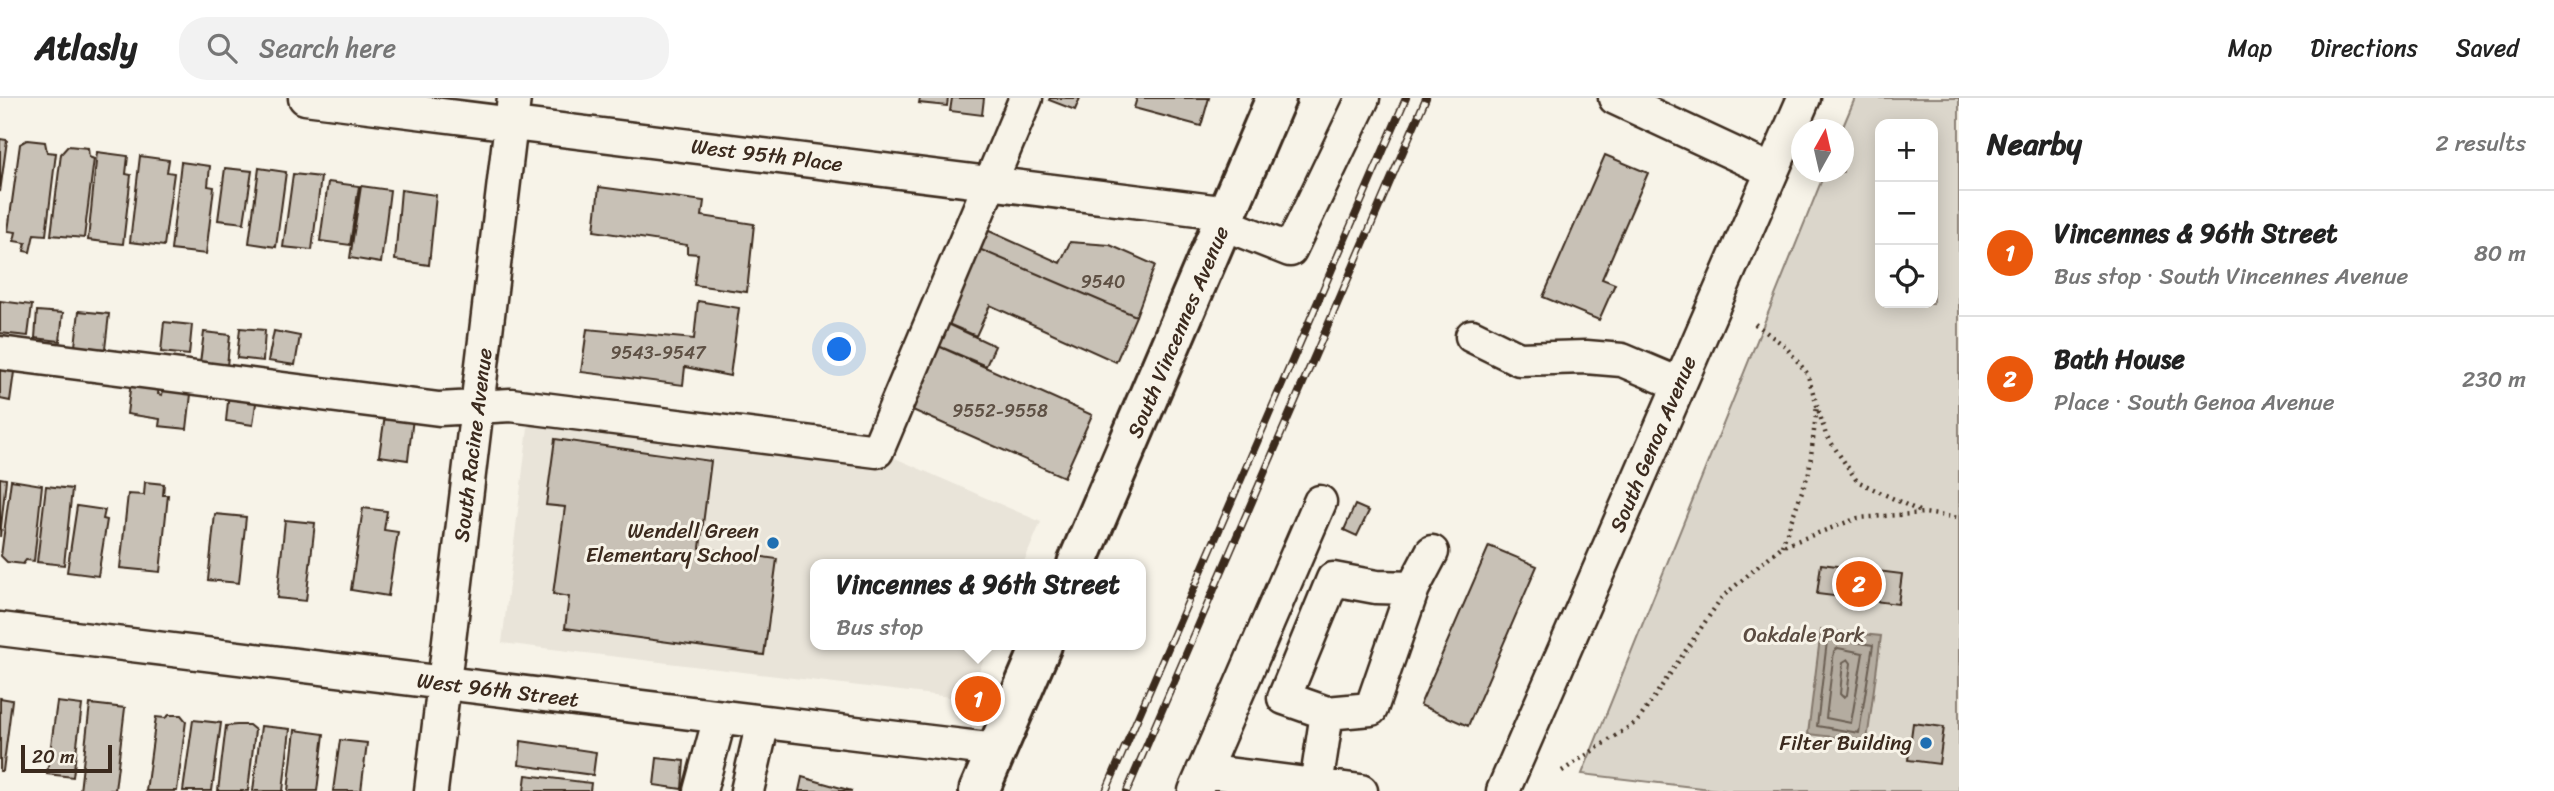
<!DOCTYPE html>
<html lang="en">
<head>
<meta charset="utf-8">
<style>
	:root { --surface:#fff; --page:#f2f2f2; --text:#222; --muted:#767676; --line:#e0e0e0; --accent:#ea580c }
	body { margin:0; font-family:Sriracha,sans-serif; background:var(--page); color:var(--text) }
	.controls { position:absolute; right:21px; top:21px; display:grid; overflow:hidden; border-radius:14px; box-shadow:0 4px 18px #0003 }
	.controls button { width:63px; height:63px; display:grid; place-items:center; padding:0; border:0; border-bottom:2px solid var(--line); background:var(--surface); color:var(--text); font:35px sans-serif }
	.compass { position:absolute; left:1791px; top:21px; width:63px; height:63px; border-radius:50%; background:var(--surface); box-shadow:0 4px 18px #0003; rotate:8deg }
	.scale { position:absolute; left:21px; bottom:18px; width:91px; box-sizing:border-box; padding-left:7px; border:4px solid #3b2a1e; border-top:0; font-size:19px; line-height:24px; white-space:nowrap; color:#3b2a1e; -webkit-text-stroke:5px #f7f3e8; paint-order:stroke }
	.you { position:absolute; left:840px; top:252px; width:24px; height:24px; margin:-18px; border:5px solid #fff; border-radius:50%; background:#1a73e8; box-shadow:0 0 0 10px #1a73e833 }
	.badge { display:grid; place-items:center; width:46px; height:46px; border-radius:50%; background:var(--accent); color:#fff; font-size:23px; font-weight:700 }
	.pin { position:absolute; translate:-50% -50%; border:4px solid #fff; box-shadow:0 2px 7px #0006 }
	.popup { position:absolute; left:810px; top:461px; width:336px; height:91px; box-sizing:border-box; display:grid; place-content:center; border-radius:14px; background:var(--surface); filter:drop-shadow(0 2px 5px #0005); font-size:23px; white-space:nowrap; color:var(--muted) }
	.popup b { font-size:26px; color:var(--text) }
	.popup::after { content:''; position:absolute; left:50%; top:100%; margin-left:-14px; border:14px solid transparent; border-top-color:var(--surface) }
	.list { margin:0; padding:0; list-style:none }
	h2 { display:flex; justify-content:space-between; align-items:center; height:91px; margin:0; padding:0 28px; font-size:30px }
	h2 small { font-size:23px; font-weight:400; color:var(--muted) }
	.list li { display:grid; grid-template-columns:46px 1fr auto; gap:21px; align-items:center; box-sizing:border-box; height:126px; padding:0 28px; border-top:2px solid var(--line) }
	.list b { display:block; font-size:26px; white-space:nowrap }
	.list p { margin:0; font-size:23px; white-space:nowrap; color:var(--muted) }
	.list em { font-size:23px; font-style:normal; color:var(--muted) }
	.icon { flex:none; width:38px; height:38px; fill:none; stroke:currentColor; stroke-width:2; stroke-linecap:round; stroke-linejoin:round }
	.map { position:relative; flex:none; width:1959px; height:693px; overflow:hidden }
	header { display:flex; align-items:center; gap:42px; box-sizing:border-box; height:98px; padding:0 35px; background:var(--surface); border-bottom:2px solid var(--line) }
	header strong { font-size:33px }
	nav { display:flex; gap:38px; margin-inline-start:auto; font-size:24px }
	.search { width:490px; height:63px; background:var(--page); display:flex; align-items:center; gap:18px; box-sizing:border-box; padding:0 24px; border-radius:28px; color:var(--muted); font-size:26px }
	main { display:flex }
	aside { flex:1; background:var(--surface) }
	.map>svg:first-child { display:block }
	.built { fill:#e9e4d9 }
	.green { fill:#dbd6cb; stroke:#8b8074; stroke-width:2; fill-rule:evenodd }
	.water { fill:#b4aca0; stroke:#84786c; stroke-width:2 }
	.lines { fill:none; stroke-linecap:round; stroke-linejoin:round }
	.shore { stroke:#6b5e52; stroke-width:2 }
	.building { fill:#c8c1b6; stroke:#3b2a1e; stroke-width:2 }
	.minor-casing { stroke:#3b2a1e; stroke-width:37 }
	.major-casing { stroke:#3b2a1e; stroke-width:44 }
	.path { stroke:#3b2a1e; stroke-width:4.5; stroke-dasharray:2 5; stroke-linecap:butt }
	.minor { stroke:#f7f3e8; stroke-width:32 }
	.major { stroke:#f7f3e8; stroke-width:38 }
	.rail-casing { stroke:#3b2a1e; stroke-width:8 }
	.rail { stroke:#f7f3e8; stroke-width:5; stroke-dasharray:16; stroke-linecap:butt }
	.poi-dot { fill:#1f6fb2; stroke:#f7f3e8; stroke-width:2.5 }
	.labels { text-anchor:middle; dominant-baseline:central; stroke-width:6; stroke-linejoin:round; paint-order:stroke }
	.number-label { font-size:18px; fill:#5e5044 }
	.street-label { font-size:21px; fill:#3b2a1e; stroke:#f7f3e8 }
	.poi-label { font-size:21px; fill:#3b2a1e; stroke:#f7f3e8; text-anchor:end }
	.park-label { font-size:21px; fill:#5b4c41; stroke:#f7f3e8 }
</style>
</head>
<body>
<header>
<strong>Atlasly</strong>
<div class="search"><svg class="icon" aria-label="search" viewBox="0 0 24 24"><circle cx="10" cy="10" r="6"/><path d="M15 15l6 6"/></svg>Search here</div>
<nav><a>Map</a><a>Directions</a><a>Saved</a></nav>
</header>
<main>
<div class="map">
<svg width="1959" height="693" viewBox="0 0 1959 693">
	<rect width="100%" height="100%" fill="#f7f3e8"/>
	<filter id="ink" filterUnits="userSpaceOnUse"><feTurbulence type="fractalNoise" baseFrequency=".0143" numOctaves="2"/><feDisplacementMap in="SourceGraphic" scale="14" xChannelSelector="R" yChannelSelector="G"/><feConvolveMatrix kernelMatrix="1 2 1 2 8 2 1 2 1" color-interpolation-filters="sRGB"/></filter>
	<g filter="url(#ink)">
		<path class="built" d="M529,321L883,368L888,357L1041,424L1023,466H815V547H990L967,601L502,545Z"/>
		<path class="green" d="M1855,0H1959V693H1727L1582,676L1825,74H1843L1842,31ZM1880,26H1933V205H1880Z"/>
		<path class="water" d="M1821,532L1881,538L1867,643L1808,636Z"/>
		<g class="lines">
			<path class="shore" d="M1830,540L1873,547L1859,635L1817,628L1827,543Z
				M1838,550L1863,555L1851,625L1826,620L1834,553Z
				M1848,561L1851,565L1847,597L1843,599L1840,596L1843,564Z"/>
		</g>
		<path class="building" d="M920,0H948L947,8L919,5Z
			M952,0H984L982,17L950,13Z
			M1050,0H1080L1075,12L1049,2Z
			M1137,0H1209L1201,28L1134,10Z
			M0,41L7,42L0,94Z
			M27,42L45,44L47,54L56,55L46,137L34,136L30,154L24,153L26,145L14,143L16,134L8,133L20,46Z
			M68,48L88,50L89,59L94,61L84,140L51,137L61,56Z
			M97,54L128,58L126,76L131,77L123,146L88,142Z
			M1605,57L1648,75L1602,181L1615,186L1599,222L1543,199Z
			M140,58L169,62L167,74L174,75L164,148L130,144Z
			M181,64L210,68L208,88L214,89L206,156L171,152Z
			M225,70L252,73L244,125L218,122Z
			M259,70L286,74L276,149L249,145Z
			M293,76L321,79L312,152L283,149Z
			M328,84L359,88L350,147L320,143Z
			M361,88L390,92L381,165L350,160Z
			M599,89L704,103L702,118L754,126L747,194L694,187L698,156L687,155V147L594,133Z
			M401,92L436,97L429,167L395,162Z
			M987,132L1060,165L1070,144L1110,147L1155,167L1136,218L979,151Z
			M979,151L1136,218L1116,264L990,207L976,238L946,225Z
			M0,203L32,207L28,238L0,235Z
			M698,203L739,210L730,278L685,269L683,287L581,274L587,231L694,241Z
			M37,213L63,215L60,243L35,240Z
			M79,213L109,216L105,251L75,248Z
			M164,224L192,227L189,257L161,254Z
			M946,225L995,248L986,268L936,247Z
			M240,230L265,232L263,263L237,260Z
			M274,233L300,238L295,267L268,263Z
			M204,234L230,237L227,268L200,265Z
			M936,247L1092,317L1064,379L908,310Z
			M0,272L14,274L10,303L0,301Z
			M131,284L159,288L158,296L162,297L163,292L191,296L187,331L159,328L160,321L127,316Z
			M229,294L257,298L253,327L226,323Z
			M385,317L413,320L408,362L379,358Z
			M555,341L711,363L700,450L777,461L764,557L565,530L569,499L553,496L565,409L546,407Z
			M0,380L6,381L0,439Z
			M11,382L42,387L34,463L26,462L23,466L7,464L1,458Z
			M145,384L164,386L163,397H168L160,474L120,470L128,396L144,397Z
			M46,388L72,391L64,467L37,464Z
			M1355,407L1369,413L1357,438L1344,432Z
			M77,408L105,412L103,421L107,422L98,478L67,474Z
			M363,410L387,413L384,432L398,434L388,498L351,492Z
			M215,416L246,419L239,485L208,482Z
			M285,422L315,425L306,503L277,500Z
			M1489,448L1537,468L1468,628L1420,607Z
			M1821,466L1902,476L1898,506L1817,496Z
			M0,600L12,602L3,673H0Z
			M57,604L82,607L73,679L47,676Z
			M90,606L125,610L115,692L80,693Z
			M169,617H181L186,623L177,693H146L156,619L165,620Z
			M193,622L221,625L212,693H183Z
			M1913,625L1944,629L1939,666L1908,662Z
			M237,627H249L255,632L248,693H218L226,628Z
			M261,628L290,631L283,693H253Z
			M295,632L324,636L317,693H288Z
			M340,642L367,645L361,693H333Z
			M521,643L596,654L593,677L519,667Z
			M657,660L684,663L682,691L654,687Z
			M526,677L591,685L590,693H524Z
			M802,679L852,693H799Z"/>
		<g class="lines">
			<defs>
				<path id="minor" d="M305,0L1229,115
					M1615,0L1772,73
					M1224,126L1290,152L1363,0
					M1472,238L1519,261L1586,259L1622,262L1679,286
					M0,255L439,311L511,307L877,353L1026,0
					M0,531L996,652
					M1327,615L1371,611L1413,490
					M1203,673L1361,693
					M1316,688L1327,615L1284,600L1333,481L1376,489L1413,490L1432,454
					M431,693L514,0
					M700,693L720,619
					M747,693L763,624
					M1195,693L1320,404
					M1503,693L1804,0"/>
				<path id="major" d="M1077,466L1276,0
					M979,693L1042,547"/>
			</defs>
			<use href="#minor" class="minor-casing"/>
			<use href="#major" class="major-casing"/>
			<path class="path" d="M1755,226L1785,248L1807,275L1826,337L1857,383L1923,415
				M1782,448L1809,374L1817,308
				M1562,673L1638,623L1722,499L1781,449L1858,420L1924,415L1959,420"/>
			<use href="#minor" class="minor"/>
			<use href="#major" class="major"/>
			<defs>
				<path id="rail" d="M1106,693L1406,0
					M1127,693L1426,0"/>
			</defs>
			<use href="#rail" class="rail-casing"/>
			<use href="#rail" class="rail"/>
		</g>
	</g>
	<g class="poi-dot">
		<circle cx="773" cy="445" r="7"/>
		<circle cx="1926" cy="645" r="7"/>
	</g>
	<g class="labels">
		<g class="number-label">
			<text x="1103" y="184">9540</text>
			<text x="658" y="255">9543-9547</text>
			<text x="1000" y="313">9552-9558</text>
		</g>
		<g class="street-label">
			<text transform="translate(767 57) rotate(7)">West 95th Place</text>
			<text transform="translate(1178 234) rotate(-67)">South Vincennes Avenue</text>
			<text transform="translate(1653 346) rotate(-67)">South Genoa Avenue</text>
			<text transform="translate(473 347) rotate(-83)">South Racine Avenue</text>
			<text transform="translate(498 592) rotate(7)">West 96th Street</text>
		</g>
		<g class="poi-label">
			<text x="759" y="433">Wendell Green<tspan x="759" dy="24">Elementary School</tspan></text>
			<text x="1912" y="645">Filter Building</text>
		</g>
		<g class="park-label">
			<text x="1804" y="537">Oakdale Park</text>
		</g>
	</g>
</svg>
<div class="controls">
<button>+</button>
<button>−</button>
<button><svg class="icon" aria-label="locate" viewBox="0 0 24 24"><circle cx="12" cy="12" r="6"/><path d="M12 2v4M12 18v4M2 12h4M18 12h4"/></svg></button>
</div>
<svg class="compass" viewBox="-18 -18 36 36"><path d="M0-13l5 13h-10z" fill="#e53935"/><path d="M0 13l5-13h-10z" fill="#767676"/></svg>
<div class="scale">20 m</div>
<div class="you"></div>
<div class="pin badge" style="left:978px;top:601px">1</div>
<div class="popup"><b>Vincennes &amp; 96th Street</b>Bus stop</div>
<div class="pin badge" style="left:1859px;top:486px">2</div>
</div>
<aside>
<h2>Nearby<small>2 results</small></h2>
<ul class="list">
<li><span class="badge">1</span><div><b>Vincennes &amp; 96th Street</b><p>Bus stop · South Vincennes Avenue</p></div><em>80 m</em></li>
<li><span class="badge">2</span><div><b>Bath House</b><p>Place · South Genoa Avenue</p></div><em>230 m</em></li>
</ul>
</aside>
</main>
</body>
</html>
